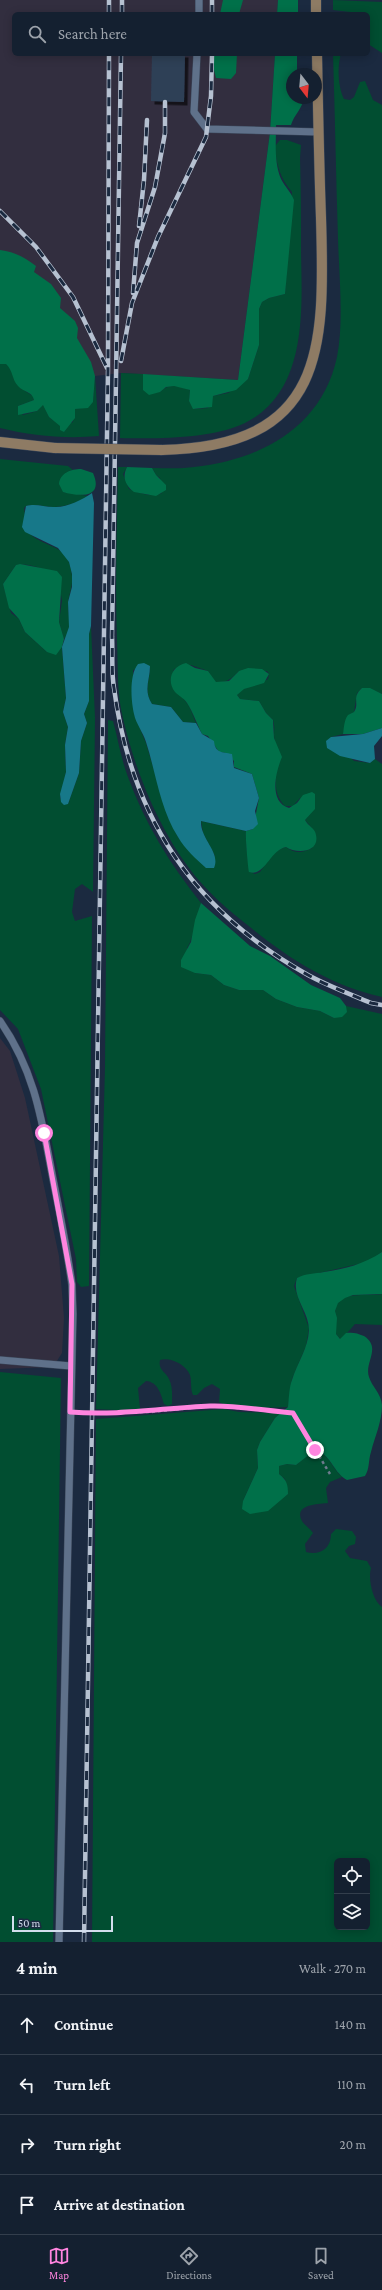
<!DOCTYPE html>
<html lang="en">
<head>
<meta charset="utf-8">
<style>
	:root { --surface:#142030; --page:#212d3c; --text:#f1f3f6; --muted:#9da3ab; --line:#333e4c; --accent:#ff85df }
	body { margin:0; font-family:"Crimson Pro",serif; background:var(--page); color:var(--text) }
	.controls { position:absolute; right:12px; bottom:12px; display:grid; overflow:hidden; border-radius:6px; box-shadow:0 2px 10px #0003 }
	.controls button { width:36px; height:36px; display:grid; place-items:center; padding:0; border:0; border-bottom:1px solid var(--line); background:var(--surface); color:var(--text); font:20px sans-serif }
	.compass { position:absolute; left:286px; top:68px; width:36px; height:36px; border-radius:50%; background:var(--surface); box-shadow:0 2px 10px #0003; rotate:164deg }
	.scale { position:absolute; left:12px; bottom:10px; width:101px; box-sizing:border-box; padding-left:4px; border:2px solid #d4deed; border-top:0; font-size:11px; line-height:14px; white-space:nowrap; color:#d4deed; -webkit-text-stroke:3px #1b2a40; paint-order:stroke }
	.stop { position:absolute; width:12px; height:12px; margin:-9px; border:3px solid #ff85df; border-radius:50%; background:#fff }
	.stop.end { background:#ff85df; border-color:#fff; box-shadow:0 1px 4px #0008 }
	.list { margin:0; padding:0; list-style:none }
	h2 { display:flex; justify-content:space-between; align-items:center; height:52px; margin:0; padding:0 16px; font-size:17px }
	h2 small { font-size:13px; font-weight:400; color:var(--muted) }
	.list li { display:grid; grid-template-columns:26px 1fr auto; gap:12px; align-items:center; box-sizing:border-box; height:60px; padding:0 16px; border-top:1px solid var(--line) }
	.list b { display:block; font-size:15px; white-space:nowrap }
	.list em { font-size:13px; font-style:normal; color:var(--muted) }
	.icon { flex:none; width:22px; height:22px; fill:none; stroke:currentColor; stroke-width:2; stroke-linecap:round; stroke-linejoin:round }
	.map { position:relative; flex:none; width:382px; height:1942px; overflow:hidden }
	.search { position:absolute; background:var(--surface); box-shadow:0 2px 10px #0003; left:12px; right:12px; top:12px; height:44px; display:flex; align-items:center; gap:10px; box-sizing:border-box; padding:0 14px; border-radius:6px; color:var(--muted); font-size:15px }
	.sheet { height:292px; background:var(--surface) }
	nav { display:flex; justify-content:space-around; align-items:center; box-sizing:border-box; height:56px; border-top:1px solid var(--line); background:var(--surface); font-size:11px; color:var(--muted) }
	nav a { display:grid; justify-items:center; gap:2px }
	nav .on { color:var(--accent) }
	.map>svg:first-child { display:block }
	.industrial { fill:#322e3f }
	.green { fill:#014e31; fill-rule:evenodd }
	.forest { fill:#007049 }
	.water { fill:#177889 }
	.building { fill:#2f4057; filter:url(#shadow) }
	.lines { fill:none; stroke-linecap:round; stroke-linejoin:round }
	.service-casing { stroke:#3b475a; stroke-width:8 }
	.secondary-casing { stroke:#3b475a; stroke-width:11 }
	.path { stroke:#6e7b8e; stroke-width:2.5; stroke-dasharray:3 3; stroke-linecap:butt }
	.service { stroke:#5f718a; stroke-width:7 }
	.secondary { stroke:#8e7b64; stroke-width:10 }
	.rail-casing { stroke:#b6c1d1; stroke-width:4.5 }
	.rail { stroke:#1b2a40; stroke-width:3; stroke-dasharray:9; stroke-linecap:butt }
	.secondary-bridge-casing { stroke:#3b475a; stroke-width:11; stroke-linecap:butt }
	.secondary-bridge { stroke:#8e7b64; stroke-width:10 }
	.route { stroke:#ff85df; stroke-width:5 }
</style>
</head>
<body>
<div class="map">
<svg width="382" height="1942" viewBox="0 0 382 1942">
	<defs>
		<filter id="shadow"><feDropShadow dx="3.5" dy="3.5" stdDeviation="0" flood-color="#0009"/></filter>
	</defs>
	<rect width="100%" height="100%" fill="#1b2a40"/>
	<path class="industrial" d="M0,0H278L277,14H14V54H275L270,132L238,380L121,373L95,376L0,332Z
		M0,1038L10,1051L25,1098L59,1256L64,1318L62,1353L53,1367L0,1369Z"/>
	<path class="green" d="M333,0L382,2V53L368,44V14L333,10Z
		M333,54H341C337,66 338,88 344,99L350,100L354,97L360,82L365,81L373,100L382,105V694L370,689L362,688L357,693L354,712L348,716L343,734L331,737L354,761L370,763L375,759L382,764V997C332,986 289,959 250,927C228,910 205,890 189,868C156,824 132,763 121,709C117,687 118,663 117,641C115,583 117,525 118,467H127L123,474L129,489C141,493 150,498 162,493L160,478L156,475L152,468C166,468 181,469 194,467C261,460 322,427 337,357C344,322 339,275 338,239C336,177 335,116 333,54ZM191,665L208,671L215,682C227,683 231,679 239,671H267L269,674L268,679C258,685 243,686 237,695L240,699L259,701L266,713L273,720C275,726 274,730 274,735C274,744 280,751 280,760C280,763 277,765 277,769C275,782 274,795 285,806H293L300,798L311,813L305,820L311,827L312,848C302,853 295,854 286,847C273,850 267,862 260,872L255,874L250,872C248,867 245,834 246,831L201,821L203,833L215,856L188,849L178,837L168,817L146,743L134,714L133,670L150,666C150,681 143,690 152,704L171,707L183,722L196,723C193,716 191,708 186,702C177,688 168,690 174,669Z
		M280,140H287L301,145L300,158C301,189 301,220 301,252C302,309 308,392 245,423C212,439 156,439 120,438L121,373L143,374V390L160,392C169,383 179,386 190,390L189,401L194,409L208,408L213,396L228,393L248,379L259,345V309L262,302L269,298L285,294L292,192C280,178 276,164 275,146Z
		M0,364H6L9,366L25,391L33,396L34,400L18,406L23,415L37,411L43,404L49,417L61,426L64,432L69,424L73,422L75,409L88,407L93,402L95,376L99,436C66,439 32,436 0,428Z
		M0,459L68,466L73,470L69,471L63,492L88,496C81,502 64,507 54,507C44,507 36,503 26,506L24,508L25,515L23,524C25,527 27,531 30,534C46,549 70,543 72,576C73,586 69,594 68,603C68,615 73,629 64,639L59,622L62,601L57,571C42,571 31,562 16,565L3,584L11,613L19,619L25,632L47,652L59,651L62,647L66,698L63,712L68,727L65,745L66,772L60,798L68,804L79,773L81,741L87,723L84,714L89,701V634L91,626L95,718L93,892L82,884L75,889L72,912L75,921L92,916L89,1286L81,1287L77,1282L76,1259L41,1089L18,1029L0,1010Z
		M108,720L113,721C118,739 121,759 128,777C145,824 170,864 201,903C196,916 194,938 187,948L195,973L211,975L224,985L239,990H263L276,999L297,1007L320,1011L334,1018L346,1012V1006L382,1014V1252L367,1262L297,1278L294,1286L309,1328L306,1346L292,1379L288,1407L255,1408L223,1404L219,1402L220,1389L212,1384L204,1388L197,1395H193C190,1388 192,1382 190,1375C186,1365 171,1357 160,1360C158,1370 165,1371 169,1379C173,1387 172,1396 172,1404L168,1406L164,1404C161,1394 158,1382 146,1381L138,1388L140,1409L136,1411L96,1409L105,1067Z
		M382,1294V1325L355,1324L341,1340L336,1334C336,1327 335,1320 335,1312C336,1289 367,1297 382,1294Z
		M0,1372L61,1378L53,1942H0Z
		M224,1409L239,1412L282,1413L275,1418L260,1442L257,1450L258,1468L243,1501L281,1499L288,1494L285,1479L279,1474V1466L287,1464L296,1465L309,1454L318,1451C330,1456 332,1468 342,1477L330,1482L326,1488L328,1503C319,1504 293,1504 302,1521C304,1525 310,1528 313,1533L305,1544L306,1552C319,1556 331,1549 331,1534L336,1529L352,1531L356,1537L355,1544L349,1546L345,1551L350,1558L367,1561L371,1568C368,1578 372,1600 382,1607V1942H92L96,1419ZM337,1861H367V1927H337Z"/>
	<path class="forest" d="M223,0H243L239,14H220Z
		M278,0H298V14H277Z
		M214,54H237L236,73L231,79L216,78L212,62Z
		M275,54H297V74H292V98H304C302,109 294,115 291,125H276C276,143 274,162 281,179C285,187 291,192 294,200L285,294L269,298L262,302L259,309V345L248,379L236,390L213,396L212,407L193,409L189,401L190,390L174,386L166,387L160,392L149,395L143,390V374L238,380L270,132Z
		M0,250C15,252 24,257 36,266L34,272L51,284L61,298L60,308L75,321L78,328L77,338L91,362L95,376L93,402L88,408L75,409V418L64,432L60,430V426L49,417L43,405L37,411L18,415V406L34,400C32,391 23,392 18,386C12,380 13,370 6,364H0Z
		M127,467L152,468L156,475L166,485V490L156,496L134,492C125,485 122,477 127,467Z
		M81,469L93,473C104,498 80,497 63,492L59,484C60,473 71,469 81,469Z
		M20,564L57,571L62,577L59,622L64,639L62,647L56,655L47,652L25,632L19,619L9,608L3,584L16,565Z
		M186,663L195,668L208,671L216,682L229,681L239,671L248,668L262,669L269,674L264,683L244,689L237,695L240,699L259,701L266,713L273,720L274,738L282,757C276,771 268,802 289,808L297,803L303,795L312,792L315,794V809L305,820C308,826 315,828 316,835C320,853 296,854 286,847C269,851 265,877 249,872C248,868 245,834 246,831L253,829L259,798L252,774L234,767V761L226,753L219,752L208,736L202,734C197,724 193,712 187,703C184,698 179,696 175,692C166,680 172,666 186,663Z
		M362,688H370L382,694V728L363,734H343C344,728 344,720 348,715C350,714 352,713 354,712C360,703 351,698 362,688Z
		M201,903L250,946L270,956L311,985L340,998L346,1006L347,1012L342,1017L334,1018L320,1011L297,1007L276,999L263,990H239L224,985L211,975L195,973L181,967V960L191,942L195,920Z
		M382,1252V1294L353,1295L345,1298L338,1303L335,1311L337,1318L336,1334L340,1339L346,1333C353,1332 357,1333 364,1336C382,1348 364,1362 369,1377C372,1387 381,1393 382,1405C382,1422 375,1436 371,1452C368,1461 370,1468 365,1476L347,1480C334,1473 332,1457 318,1451L310,1454L296,1465L287,1464L279,1466V1474C287,1480 288,1485 288,1494L268,1511L250,1514L242,1509L243,1501L258,1468L257,1450L260,1442L275,1418L288,1407C289,1398 289,1388 292,1380C297,1363 308,1349 309,1330C309,1311 291,1297 297,1278C306,1273 314,1274 324,1272C345,1269 364,1264 382,1252Z"/>
	<path class="water" d="M92,493L94,503L91,626L89,634V701L84,714L87,723L81,741L79,773L68,804L64,805L61,802L60,794L66,772L65,745L68,727L63,712L66,698L62,647L69,627L68,602L72,587V574L69,562L58,548L25,532L22,527L26,506C36,503 43,507 54,507C66,508 82,500 92,493Z
		M144,663L150,666C150,680 143,690 152,704L171,707L183,722L196,723L202,734L214,741C215,753 222,752 232,754L234,768L252,774L259,798L255,811L258,824L253,829L246,831L201,821C200,839 221,852 214,868H206C196,859 185,849 178,837C160,809 156,773 146,742C143,732 136,724 134,714C131,701 129,675 138,664Z
		M382,728V736L374,746L375,759L370,763L340,756L327,748L326,741L331,737L363,734Z"/>
	<path class="building" d="M152,54H185L184,102L151,101Z"/>
	<g class="lines">
		<defs>
			<path id="service" d="M199,0V14
				M197,54L194,112L207,129L319,132
				M0,1021C35,1071 42,1121 53,1179C60,1214 67,1249 72,1285L73,1314L59,1942
				M0,1360L71,1366"/>
			<path id="secondary" d="M316,0V14
				M0,442L55,448
				M162,450C325,446 325,350 321,218C319,163 318,109 317,54"/>
		</defs>
		<use href="#service" class="service-casing"/>
		<use href="#secondary" class="secondary-casing"/>
		<path class="path" d="M80,1413L151,1412L211,1406L293,1413L330,1474"/>
		<use href="#service" class="service"/>
		<use href="#secondary" class="secondary"/>
		<defs>
			<path id="rail" d="M109,14V0
				M122,14V0
				M212,14V0
				M121,54L112,637C113,654 111,671 114,688C131,818 194,911 308,975C328,986 350,994 371,1003L382,1005
				M0,211L36,247L73,297L107,368
				M139,226L144,180L147,120
				M133,293L137,243L155,187L165,133V102
				M121,361L132,303L158,237L206,137L211,96L212,54
				M84,1942L108,370L109,54"/>
		</defs>
		<use href="#rail" class="rail-casing"/>
		<use href="#rail" class="rail"/>
		<defs>
			<path id="secondary-bridge" d="M55,448L162,450"/>
		</defs>
		<use href="#secondary-bridge" class="secondary-bridge-casing"/>
		<use href="#secondary-bridge" class="secondary-bridge"/>
	</g>
	<g class="lines">
		<path class="route" d="M44,1133L72,1284L70,1412C117,1416 163,1408 210,1406C237,1405 266,1411 293,1413L315,1450"/>
	</g>
</svg>
<div class="controls">
<button><svg class="icon" aria-label="locate" viewBox="0 0 24 24"><circle cx="12" cy="12" r="6"/><path d="M12 2v4M12 18v4M2 12h4M18 12h4"/></svg></button>
<button><svg class="icon" aria-label="layers" viewBox="0 0 24 24"><path d="M12 4l9 5-9 5-9-5zM3 14l9 5 9-5"/></svg></button>
</div>
<svg class="compass" viewBox="-18 -18 36 36"><path d="M0-13l5 13h-10z" fill="#e53935"/><path d="M0 13l5-13h-10z" fill="#9da3ab"/></svg>
<div class="scale">50 m</div>
<div class="stop" style="left:44px;top:1133px"></div>
<div class="stop end" style="left:315px;top:1450px"></div>
<div class="search"><svg class="icon" aria-label="search" viewBox="0 0 24 24"><circle cx="10" cy="10" r="6"/><path d="M15 15l6 6"/></svg>Search here</div>
</div>
<section class="sheet">
<h2>4 min<small>Walk · 270 m</small></h2>
<ul class="list">
<li><svg class="icon" aria-label="ahead" viewBox="0 0 24 24"><path d="M12 20V5M6 11l6-6 6 6"/></svg><div><b>Continue</b></div><em>140 m</em></li>
<li><svg class="icon" aria-label="left" viewBox="0 0 24 24"><path d="M17 20v-9H6M10 6l-5 5 5 5"/></svg><div><b>Turn left</b></div><em>110 m</em></li>
<li><svg class="icon" aria-label="right" viewBox="0 0 24 24"><path d="M7 20v-9h11M14 6l5 5-5 5"/></svg><div><b>Turn right</b></div><em>20 m</em></li>
<li><svg class="icon" aria-label="arrive" viewBox="0 0 24 24"><path d="M6 21V4h12l-3 4 3 4H6"/></svg><div><b>Arrive at destination</b></div></li>
</ul>
</section>
<nav>
<a class="on"><svg class="icon" aria-label="map" viewBox="0 0 24 24"><path d="M3 6l6-2 6 2 6-2v14l-6 2-6-2-6 2zM9 4v14M15 6v14"/></svg>Map</a>
<a><svg class="icon" aria-label="directions" viewBox="0 0 24 24"><path d="M12 3l9 9-9 9-9-9zM9 14v-3h6M13 9l2 2-2 2"/></svg>Directions</a>
<a><svg class="icon" aria-label="saved" viewBox="0 0 24 24"><path d="M7 4h10v16l-5-4-5 4z"/></svg>Saved</a>
</nav>
</body>
</html>
